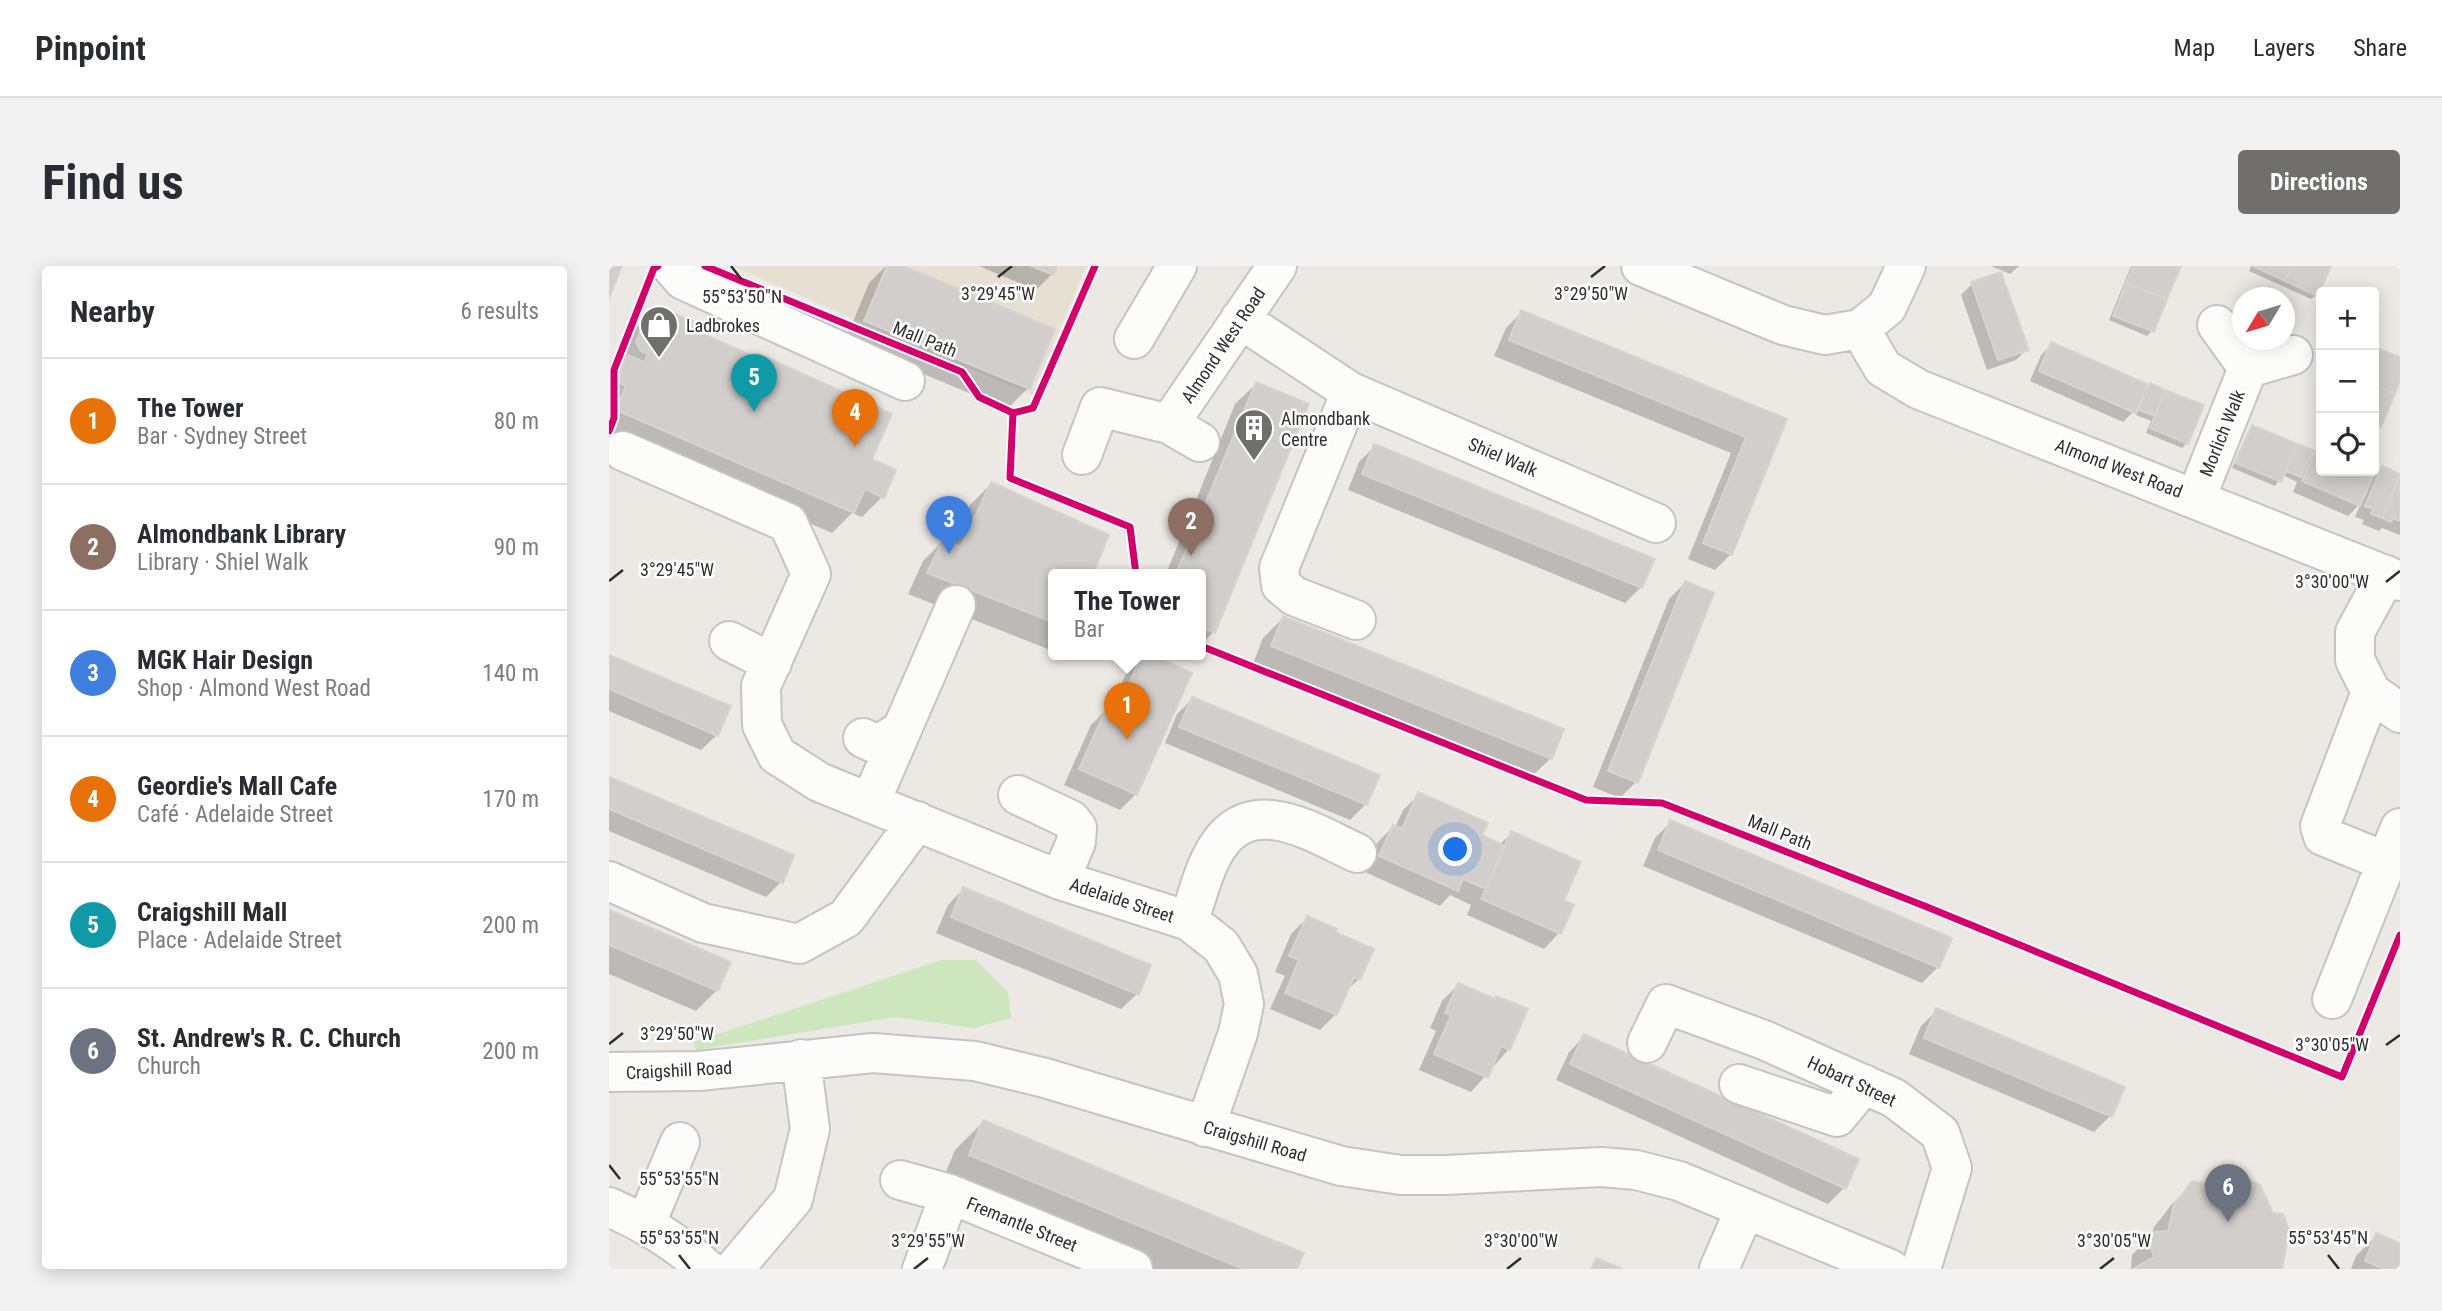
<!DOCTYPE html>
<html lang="en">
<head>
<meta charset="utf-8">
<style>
	:root { --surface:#fff; --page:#f2f2f3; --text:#2b2b33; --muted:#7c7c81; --line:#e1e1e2; --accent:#706f6e }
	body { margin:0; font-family:"Roboto Condensed",sans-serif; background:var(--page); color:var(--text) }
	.controls { position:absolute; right:21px; top:21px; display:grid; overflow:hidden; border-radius:7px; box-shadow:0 4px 18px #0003 }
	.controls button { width:63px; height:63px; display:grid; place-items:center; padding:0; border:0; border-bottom:2px solid var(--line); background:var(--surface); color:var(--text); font:35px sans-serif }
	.compass { position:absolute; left:1623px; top:21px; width:63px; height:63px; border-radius:50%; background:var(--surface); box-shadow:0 4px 18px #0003; rotate:232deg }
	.you { position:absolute; left:847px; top:584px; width:24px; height:24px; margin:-18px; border:5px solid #fff; border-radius:50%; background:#1a73e8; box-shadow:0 0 0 10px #1a73e833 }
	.badge { display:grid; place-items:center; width:46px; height:46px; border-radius:50%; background:var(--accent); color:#fff; font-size:23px; font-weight:700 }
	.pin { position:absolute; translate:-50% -58px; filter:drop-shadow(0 2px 4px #0008) }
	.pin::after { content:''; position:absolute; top:37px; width:24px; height:21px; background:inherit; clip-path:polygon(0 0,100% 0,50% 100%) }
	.popup { position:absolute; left:439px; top:303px; width:158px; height:91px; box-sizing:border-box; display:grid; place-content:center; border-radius:7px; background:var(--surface); filter:drop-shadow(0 2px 5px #0005); font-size:23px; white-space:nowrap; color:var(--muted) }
	.popup b { font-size:26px; color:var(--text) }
	.popup::after { content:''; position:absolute; left:50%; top:100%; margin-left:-14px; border:14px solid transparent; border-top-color:var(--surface) }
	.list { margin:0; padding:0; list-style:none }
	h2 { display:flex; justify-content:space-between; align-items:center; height:91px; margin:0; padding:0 28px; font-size:30px }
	h2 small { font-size:23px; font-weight:400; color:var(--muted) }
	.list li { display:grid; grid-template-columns:46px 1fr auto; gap:21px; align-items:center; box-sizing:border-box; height:126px; padding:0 28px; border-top:2px solid var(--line) }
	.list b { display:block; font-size:26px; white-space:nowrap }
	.list p { margin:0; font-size:23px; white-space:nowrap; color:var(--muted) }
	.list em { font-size:23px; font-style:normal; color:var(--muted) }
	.icon { flex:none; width:38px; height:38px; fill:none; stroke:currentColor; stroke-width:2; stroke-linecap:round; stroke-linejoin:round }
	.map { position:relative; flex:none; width:1791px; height:1003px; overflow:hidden; border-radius:7px }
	header { display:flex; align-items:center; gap:42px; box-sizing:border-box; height:98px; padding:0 35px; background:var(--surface); border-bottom:2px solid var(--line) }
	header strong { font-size:33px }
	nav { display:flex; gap:38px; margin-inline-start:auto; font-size:24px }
	.intro { display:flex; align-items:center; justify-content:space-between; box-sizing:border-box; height:168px; padding:0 42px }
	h1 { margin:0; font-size:49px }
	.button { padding:18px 32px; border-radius:7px; background:var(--accent); color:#fff; font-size:24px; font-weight:700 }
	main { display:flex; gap:42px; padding:0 42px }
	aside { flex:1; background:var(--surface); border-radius:7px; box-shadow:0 4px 18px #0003 }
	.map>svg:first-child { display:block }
	.education { fill:#e6e0d3 }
	.green { fill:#cee6be }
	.shadow { fill:#0003 }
	.building { fill:#d1cecb; stroke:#d7d4d0; stroke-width:2 }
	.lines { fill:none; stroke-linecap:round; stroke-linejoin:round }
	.minor-casing { stroke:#c5c4c5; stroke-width:42 }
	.minor { stroke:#fcfcfb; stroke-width:38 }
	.cycleway-casing { stroke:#fff; stroke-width:11 }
	.cycleway { stroke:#d6006c; stroke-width:7 }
	.ticks { fill:none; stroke:#2e2e2e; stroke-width:2.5 }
	.labels { text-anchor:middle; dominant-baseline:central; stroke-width:5; stroke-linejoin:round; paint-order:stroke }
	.poi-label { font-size:18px; fill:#2e2e2e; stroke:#fff; text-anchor:start }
	.street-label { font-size:18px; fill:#2e2e2e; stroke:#fff }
	.ticks-label { font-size:18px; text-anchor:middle; fill:#2e2e2e; stroke:#fff; stroke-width:5; stroke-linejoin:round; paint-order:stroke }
</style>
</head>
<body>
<header>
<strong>Pinpoint</strong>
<nav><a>Map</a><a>Layers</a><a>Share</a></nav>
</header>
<div class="intro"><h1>Find us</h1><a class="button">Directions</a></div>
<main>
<aside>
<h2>Nearby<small>6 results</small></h2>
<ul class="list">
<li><span class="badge" style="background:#e8710a">1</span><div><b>The Tower</b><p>Bar · Sydney Street</p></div><em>80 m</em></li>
<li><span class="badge" style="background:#8d6e63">2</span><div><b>Almondbank Library</b><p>Library · Shiel Walk</p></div><em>90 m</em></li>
<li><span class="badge" style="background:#3f7fe0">3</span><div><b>MGK Hair Design</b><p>Shop · Almond West Road</p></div><em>140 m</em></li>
<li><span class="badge" style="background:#e8710a">4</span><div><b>Geordie's Mall Cafe</b><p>Café · Adelaide Street</p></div><em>170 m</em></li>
<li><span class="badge" style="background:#0f9aa8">5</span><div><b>Craigshill Mall</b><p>Place · Adelaide Street</p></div><em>200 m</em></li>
<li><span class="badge" style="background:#6b7280">6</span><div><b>St. Andrew's R. C. Church</b><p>Church</p></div><em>200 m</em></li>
</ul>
</aside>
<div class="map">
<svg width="1791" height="1003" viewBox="0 0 1791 1003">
	<rect width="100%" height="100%" fill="#ece8e4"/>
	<path class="education" d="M123,0H477L423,129Z"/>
	<path class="green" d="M332,694H367L399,726L402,752L365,762L287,751L87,784L85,776Z"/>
	<path class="shadow" d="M277,0H290L419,122L398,143L236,75L260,17Z
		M370,0H446L443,8L427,24Z
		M1382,0H1410L1401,8Z
		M1522,0H1566L1543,65L1538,70L1500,54Z
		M1642,0H1720L1707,29L1702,33L1640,5Z
		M1391,8L1418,83L1407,94L1378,104L1352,29L1363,18Z
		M913,46L1176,154L1122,288L1106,304L1079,293L1122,187L885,90L897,62Z
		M42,48L147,93L150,90L273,231L253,251L243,247L223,267L0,170V110L9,101L8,97L20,69Z
		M1443,79L1524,146L1514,156L1421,115L1432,89Z
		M1765,83L1791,93L1771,160L1766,164Z
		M647,118L604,366L592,379V308H557L626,138Z
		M1542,119L1578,177L1573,182L1537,167L1542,155L1527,149L1535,129L1533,128Z
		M1644,161L1701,185L1696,197L1706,187L1712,190V205H1747L1763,212L1773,202L1791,210V269L1773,262L1770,265L1753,258L1755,254L1746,251L1752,237L1739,250L1684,226L1688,216L1673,209L1666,220L1623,202L1639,166Z
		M766,180L1032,321L1016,337L739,224L750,196Z
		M382,218L444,308V385L299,328L314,295L334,275L343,279L361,239Z
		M1076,317L1027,516L1011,532L984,521L1060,333Z
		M674,352L942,492L921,512L643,400L654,372Z
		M533,388L527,528L511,544L455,519L482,459L498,443L501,444L519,403Z
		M0,390L108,469L92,484L0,445Z
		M583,433L757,538L741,554L556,477L568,448Z
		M0,513L172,616L157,631L0,565Z
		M810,529L871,570L890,579L903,567L953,635L950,667L935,683L858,649L862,639L841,629L831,640L756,606L768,577L784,561L786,562L794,544Z
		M1062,556L1329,701L1313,717L1034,600L1046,572Z
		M354,623L528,728L512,743L327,667L339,639Z
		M0,646L108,724L87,745L0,708Z
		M698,652L724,667L750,713L736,726L727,748L711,764L661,743L676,710L666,706L682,668Z
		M849,719L900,783L862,826L810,804L827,765L821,762L833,735Z
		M1328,744L1501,850L1485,866L1300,788L1312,760Z
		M976,770L1235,922L1219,938L947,814L960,786Z
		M374,856L686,1003H538L332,918L346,884Z
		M1584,917L1671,1003H1522L1523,989L1543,969L1545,961L1563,938Z
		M1768,969L1791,1003H1742L1747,990Z"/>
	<path class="building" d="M0,0H13L0,32Z
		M278,0H295L446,63L421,123L255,55Z
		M422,0H448L444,9Z
		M1524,0H1572L1558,33L1517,17Z
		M1644,0H1683L1676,15Z
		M1683,0H1722L1709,30L1676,15Z
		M1392,6L1420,84L1389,94L1362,16Z
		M1517,17L1558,33L1545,66L1504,50Z
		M50,41L95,60L92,67L148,92L150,88L283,148L263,193L287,204L275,232L256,223L245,247L7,144L17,120L7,115L19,89L35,96L39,88L32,85L27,76L40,46Z
		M912,44L1178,153L1123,289L1094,277L1137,171L900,74Z
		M1442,76L1538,118L1526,147L1430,105Z
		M1765,81L1791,91V114L1786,128L1765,119Z
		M647,116L700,138L606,367L592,361V308H567Z
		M1541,117L1556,124L1546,150L1530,144Z
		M1765,119L1786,128L1772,161L1765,158Z
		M1556,124L1595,139L1579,178L1541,162Z
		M1643,159L1688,178L1672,216L1627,197Z
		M765,178L1046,293L1033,322L753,208Z
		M1688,178L1704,184L1692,211L1677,205Z
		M1706,185L1712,188V205H1751L1764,210L1751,240L1693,215Z
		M1773,200L1791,208L1773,252L1762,248L1764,243L1756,240Z
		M1791,210V255L1784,252L1782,256L1773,252Z
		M382,216L500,269L484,308H444V356L318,307L334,273L352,281Z
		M1076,315L1105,327L1029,517L999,505Z
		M674,350L955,463L943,493L662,380Z
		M533,388H542L583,407L528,529L470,503L498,441L508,445Z
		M0,389L122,440L109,470L0,423Z
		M583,431L771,509L758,539L570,461Z
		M0,511L185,589L174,617L0,543Z
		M809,526L879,557L873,569L896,580L877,623L854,613L849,625L770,590L784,559L793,563Z
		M1061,554L1343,672L1330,702L1049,584Z
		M902,565L972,596L955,634L965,639L952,668L872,633Z
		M354,621L542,699L530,729L342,651Z
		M0,644L122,696L109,725L0,679Z
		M698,650L728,663L726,666L765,683L751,714L745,711L728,749L676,727L690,694L680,690Z
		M849,717L886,733L887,730L919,743L901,784L892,780L879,812L825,788L842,749L836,747Z
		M1327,742L1516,821L1503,851L1315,772Z
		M975,768L1250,893L1237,923L961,798Z
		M374,854L695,987L688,1003H634L360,889Z
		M1623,905L1651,919L1664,947L1674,948L1680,964L1673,1003H1524L1545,991L1541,979L1543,966L1559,965L1565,939L1583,915L1594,917Z
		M1767,967L1791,977V1003H1775L1756,995Z
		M987,992L1013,1003H982Z"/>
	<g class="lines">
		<defs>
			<path id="minor" d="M62,0L74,14L296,115
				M1032,0L1174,59L1216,69L1251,63L1278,41L1297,0
				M631,53L742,126L1047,257
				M1608,59L1639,102
				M1251,63L1274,102L1309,123L1791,315
				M525,73L568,0
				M742,126L670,302L672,319L685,330L747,354
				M591,176L560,158L668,0
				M14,185L179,257L202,308L152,420L153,459L168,489L210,516L451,614L580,655L612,680L629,708L635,738L629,767L596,861
				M473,189L491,141L560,158
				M1587,232L1639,102L1684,89
				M1777,309L1746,366V394L1762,426L1711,560L1714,570L1778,596
				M120,375L163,397
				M1762,426L1791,447
				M254,472L269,479L291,465
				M409,529L462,554L468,562L467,576L451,614
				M261,537L347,339
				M0,615L94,657L190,678L237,652L308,555
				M580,655C588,631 595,601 609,580C645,527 704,567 748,587
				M1723,733L1791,562
				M1038,777L1057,738L1155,774L1285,832L1331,867L1343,902L1312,1003
				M0,806L90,805L264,787L366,795L436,812L732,900L792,909H837L992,901L1027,904L1070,915L1281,1003
				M1130,818L1228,851L1255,818
				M291,914L341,928
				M0,941C38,958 66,975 98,1003
				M37,957L71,876
				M125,1003L184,933L201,863L192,793
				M313,1003L341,928L524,1003
				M1110,1003L1136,943"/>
		</defs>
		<use href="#minor" class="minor-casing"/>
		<use href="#minor" class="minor"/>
		<defs>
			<path id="cycleway" d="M96,0L353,106L370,131L404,147L401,212L521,261L527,308
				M404,147L424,142L486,0
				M0,165L5,152V104L45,2L49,0
				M592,380L977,534L1053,537L1318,641L1733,811L1791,669"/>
		</defs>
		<use href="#cycleway" class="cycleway-casing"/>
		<use href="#cycleway" class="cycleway"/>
	</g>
	<path class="ticks" d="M122,0L133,14M389,11L403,0M982,11L996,0M0,315L14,304M1777,316L1791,305M0,778L14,767M1777,779L1791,769M0,899L11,913M70,989L81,1003M1719,989L1730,1003M305,1003L319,992M898,1003L912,992M1491,1003L1505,992"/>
	<defs>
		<symbol id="shop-pin" viewBox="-11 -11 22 30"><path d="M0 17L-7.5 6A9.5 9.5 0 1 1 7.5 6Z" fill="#706f6e" stroke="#fff"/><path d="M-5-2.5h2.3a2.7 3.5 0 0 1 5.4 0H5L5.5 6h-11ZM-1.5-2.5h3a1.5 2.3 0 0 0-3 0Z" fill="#fff"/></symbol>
		<symbol id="building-pin" viewBox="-11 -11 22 30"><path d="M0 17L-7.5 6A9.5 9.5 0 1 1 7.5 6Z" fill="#706f6e" stroke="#fff"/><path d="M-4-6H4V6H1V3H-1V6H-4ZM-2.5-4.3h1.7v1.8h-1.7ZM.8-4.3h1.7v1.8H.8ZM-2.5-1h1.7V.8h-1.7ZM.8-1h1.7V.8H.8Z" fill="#fff"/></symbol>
	</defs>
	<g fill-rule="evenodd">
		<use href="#shop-pin" x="28" y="37" width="44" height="60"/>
		<use href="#building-pin" x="623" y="140" width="44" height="60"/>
	</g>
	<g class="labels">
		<g class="poi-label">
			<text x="77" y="59">Ladbrokes</text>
			<text x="672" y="152">Almondbank<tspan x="672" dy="21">Centre</tspan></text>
		</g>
		<g class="street-label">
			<text transform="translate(316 73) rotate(22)">Mall Path</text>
			<text transform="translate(614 79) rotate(-56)">Almond West Road</text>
			<text transform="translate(1613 167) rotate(-68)">Morlich Walk</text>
			<text transform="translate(894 191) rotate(23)">Shiel Walk</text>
			<text transform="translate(1510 202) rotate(21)">Almond West Road</text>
			<text transform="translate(1171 566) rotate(22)">Mall Path</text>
			<text transform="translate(513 634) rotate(18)">Adelaide Street</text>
			<text transform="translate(70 804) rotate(-3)">Craigshill Road</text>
			<text transform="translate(1243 815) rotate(25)">Hobart Street</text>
			<text transform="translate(646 875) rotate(16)">Craigshill Road</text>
			<text transform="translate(413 958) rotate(22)">Fremantle Street</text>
		</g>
	</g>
	<g class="ticks-label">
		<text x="389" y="34">3°29'45"W</text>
		<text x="982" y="34">3°29'50"W</text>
		<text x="133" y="37">55°53'50"N</text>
		<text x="68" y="310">3°29'45"W</text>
		<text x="1723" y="322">3°30'00"W</text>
		<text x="68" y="774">3°29'50"W</text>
		<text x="1723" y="785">3°30'05"W</text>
		<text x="70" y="919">55°53'55"N</text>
		<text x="70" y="978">55°53'55"N</text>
		<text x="1719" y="978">55°53'45"N</text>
		<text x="319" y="981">3°29'55"W</text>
		<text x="912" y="981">3°30'00"W</text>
		<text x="1505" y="981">3°30'05"W</text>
	</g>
</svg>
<div class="controls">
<button>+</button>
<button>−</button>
<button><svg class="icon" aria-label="locate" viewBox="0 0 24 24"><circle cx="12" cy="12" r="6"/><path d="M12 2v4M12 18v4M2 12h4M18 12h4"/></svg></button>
</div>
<svg class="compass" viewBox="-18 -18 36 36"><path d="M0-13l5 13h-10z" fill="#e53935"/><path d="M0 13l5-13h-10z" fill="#7c7c81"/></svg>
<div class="you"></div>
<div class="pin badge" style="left:518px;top:474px;background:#e8710a">1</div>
<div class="popup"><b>The Tower</b>Bar</div>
<div class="pin badge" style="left:582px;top:290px;background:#8d6e63">2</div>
<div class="pin badge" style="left:340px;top:288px;background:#3f7fe0">3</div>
<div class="pin badge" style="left:246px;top:181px;background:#e8710a">4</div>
<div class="pin badge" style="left:145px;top:146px;background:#0f9aa8">5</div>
<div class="pin badge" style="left:1619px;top:956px;background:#6b7280">6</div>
</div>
</main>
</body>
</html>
